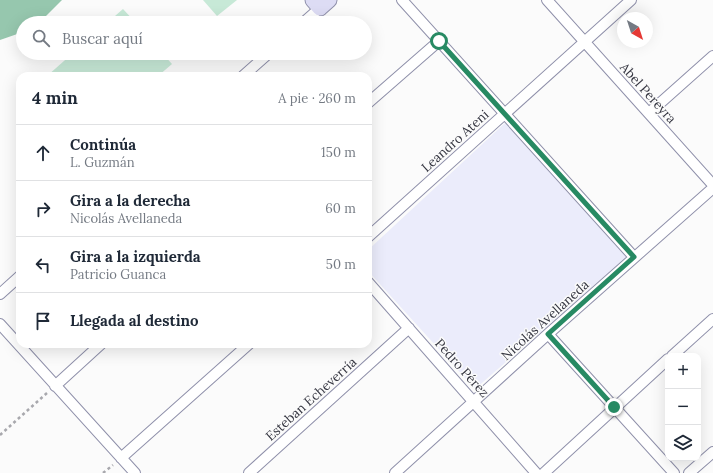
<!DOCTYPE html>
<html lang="es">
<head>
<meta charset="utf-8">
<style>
	:root { --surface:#fff; --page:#f2f2f3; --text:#1f2937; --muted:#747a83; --line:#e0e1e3 }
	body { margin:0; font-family:Lora,serif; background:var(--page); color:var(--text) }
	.controls { position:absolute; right:12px; bottom:12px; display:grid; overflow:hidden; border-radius:8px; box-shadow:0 4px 16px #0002 }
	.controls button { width:36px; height:36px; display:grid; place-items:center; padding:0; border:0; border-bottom:1px solid var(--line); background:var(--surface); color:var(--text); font:20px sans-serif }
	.compass { position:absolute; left:617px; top:12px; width:36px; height:36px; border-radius:50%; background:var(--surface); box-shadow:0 4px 16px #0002; rotate:141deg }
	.stop { position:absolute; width:12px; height:12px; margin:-9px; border:3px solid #278a63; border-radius:50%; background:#fff }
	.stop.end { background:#278a63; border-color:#fff; box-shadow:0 1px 4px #0008 }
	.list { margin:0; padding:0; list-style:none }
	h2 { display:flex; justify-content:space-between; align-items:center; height:52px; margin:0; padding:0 16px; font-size:17px }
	h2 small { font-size:13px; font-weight:400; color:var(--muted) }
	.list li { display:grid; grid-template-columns:26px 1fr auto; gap:12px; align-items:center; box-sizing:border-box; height:56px; padding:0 16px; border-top:1px solid var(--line) }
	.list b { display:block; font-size:15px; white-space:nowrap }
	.list p { margin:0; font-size:13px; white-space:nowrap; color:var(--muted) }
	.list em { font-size:13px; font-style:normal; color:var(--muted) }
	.icon { flex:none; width:22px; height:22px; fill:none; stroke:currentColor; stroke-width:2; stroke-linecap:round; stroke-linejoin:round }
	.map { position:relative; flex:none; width:713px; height:473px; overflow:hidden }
	.search { position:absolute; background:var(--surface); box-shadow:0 4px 16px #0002; left:16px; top:16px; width:356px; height:44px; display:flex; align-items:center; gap:10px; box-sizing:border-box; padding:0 14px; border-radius:22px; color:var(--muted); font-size:15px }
	.panel { position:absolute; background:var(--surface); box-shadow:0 4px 16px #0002; left:16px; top:72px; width:356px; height:276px; border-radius:12px }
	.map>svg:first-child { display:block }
	.built { fill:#ebecfb }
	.green { fill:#c7e9d7 }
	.forest { fill:#96c7ae }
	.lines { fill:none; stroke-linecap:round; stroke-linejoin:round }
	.street-casing { stroke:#8f90aa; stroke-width:12 }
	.secondary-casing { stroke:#8f90aa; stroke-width:17 }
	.path { stroke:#a8a8ad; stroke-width:2.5; stroke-dasharray:3 3; stroke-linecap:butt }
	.street { stroke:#fff; stroke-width:10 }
	.secondary { stroke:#dddcf4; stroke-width:15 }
	.route { stroke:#278a63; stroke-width:5 }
	.labels { text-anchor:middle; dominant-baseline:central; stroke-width:3; stroke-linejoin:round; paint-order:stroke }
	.street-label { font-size:13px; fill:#353641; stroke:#fbfbfb }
</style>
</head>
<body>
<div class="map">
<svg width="713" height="473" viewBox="0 0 713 473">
	<rect width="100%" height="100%" fill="#fbfbfb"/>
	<path class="built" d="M505,123L626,257L475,389L368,271V250Z"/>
	<path class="green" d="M203,0H237L217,16Z
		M123,9L136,23H107Z
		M73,53H162L172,64L158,76H47Z"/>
	<path class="forest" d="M0,0H62L39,23H23V32L0,40Z"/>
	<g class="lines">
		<defs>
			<path id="street" d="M402,0L634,257
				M547,0L713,185
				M303,23L320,8
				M243,76L269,53
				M368,103L439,41
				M649,113L713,56
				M368,237L631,0
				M368,282L536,473
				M0,294L20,276
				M0,324L135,473
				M548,334L674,473
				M672,356L713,319
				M55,386L101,344
				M121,458L249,344
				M249,473L409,328
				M395,473L548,334L713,188
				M544,473L668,359
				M689,473L713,452"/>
			<path id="secondary" d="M313,0L320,8L329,0"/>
		</defs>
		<use href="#street" class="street-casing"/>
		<use href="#secondary" class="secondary-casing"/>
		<path class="path" d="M0,435L47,393
			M103,473L113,465"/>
		<use href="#street" class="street"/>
		<use href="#secondary" class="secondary"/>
	</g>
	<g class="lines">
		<path class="route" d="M439,41L634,257L548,334L614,407"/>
	</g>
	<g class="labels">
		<g class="street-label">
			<text transform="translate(648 93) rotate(48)">Abel Pereyra</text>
			<text transform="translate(455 141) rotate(-42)">Leandro Ateni</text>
			<text transform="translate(545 320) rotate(-42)">Nicolás Avellaneda</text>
			<text transform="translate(462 368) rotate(48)">Pedro Pérez</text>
			<text transform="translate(311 399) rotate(-42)">Esteban Echeverría</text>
		</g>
	</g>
</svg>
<div class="controls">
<button>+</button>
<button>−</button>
<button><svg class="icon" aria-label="layers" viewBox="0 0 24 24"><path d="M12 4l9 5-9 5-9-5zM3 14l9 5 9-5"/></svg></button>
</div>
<svg class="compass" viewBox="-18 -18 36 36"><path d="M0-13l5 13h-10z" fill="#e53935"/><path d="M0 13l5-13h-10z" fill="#747a83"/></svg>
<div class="stop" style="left:439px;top:41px"></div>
<div class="stop end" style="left:614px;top:407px"></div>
<div class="search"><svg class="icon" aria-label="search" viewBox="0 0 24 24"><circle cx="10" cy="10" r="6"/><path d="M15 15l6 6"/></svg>Buscar aquí</div>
<section class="panel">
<h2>4 min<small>A pie · 260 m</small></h2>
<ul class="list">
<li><svg class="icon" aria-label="ahead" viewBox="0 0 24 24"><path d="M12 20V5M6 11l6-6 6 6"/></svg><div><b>Continúa</b><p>L. Guzmán</p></div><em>150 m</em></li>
<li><svg class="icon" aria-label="right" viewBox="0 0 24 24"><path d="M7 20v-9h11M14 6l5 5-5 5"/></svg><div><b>Gira a la derecha</b><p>Nicolás Avellaneda</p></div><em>60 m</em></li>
<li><svg class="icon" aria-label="left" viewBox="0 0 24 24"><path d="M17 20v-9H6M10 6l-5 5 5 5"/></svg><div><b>Gira a la izquierda</b><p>Patricio Guanca</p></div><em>50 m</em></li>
<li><svg class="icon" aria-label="arrive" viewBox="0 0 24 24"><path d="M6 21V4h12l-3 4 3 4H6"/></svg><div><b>Llegada al destino</b></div></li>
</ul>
</section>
</div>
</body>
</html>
